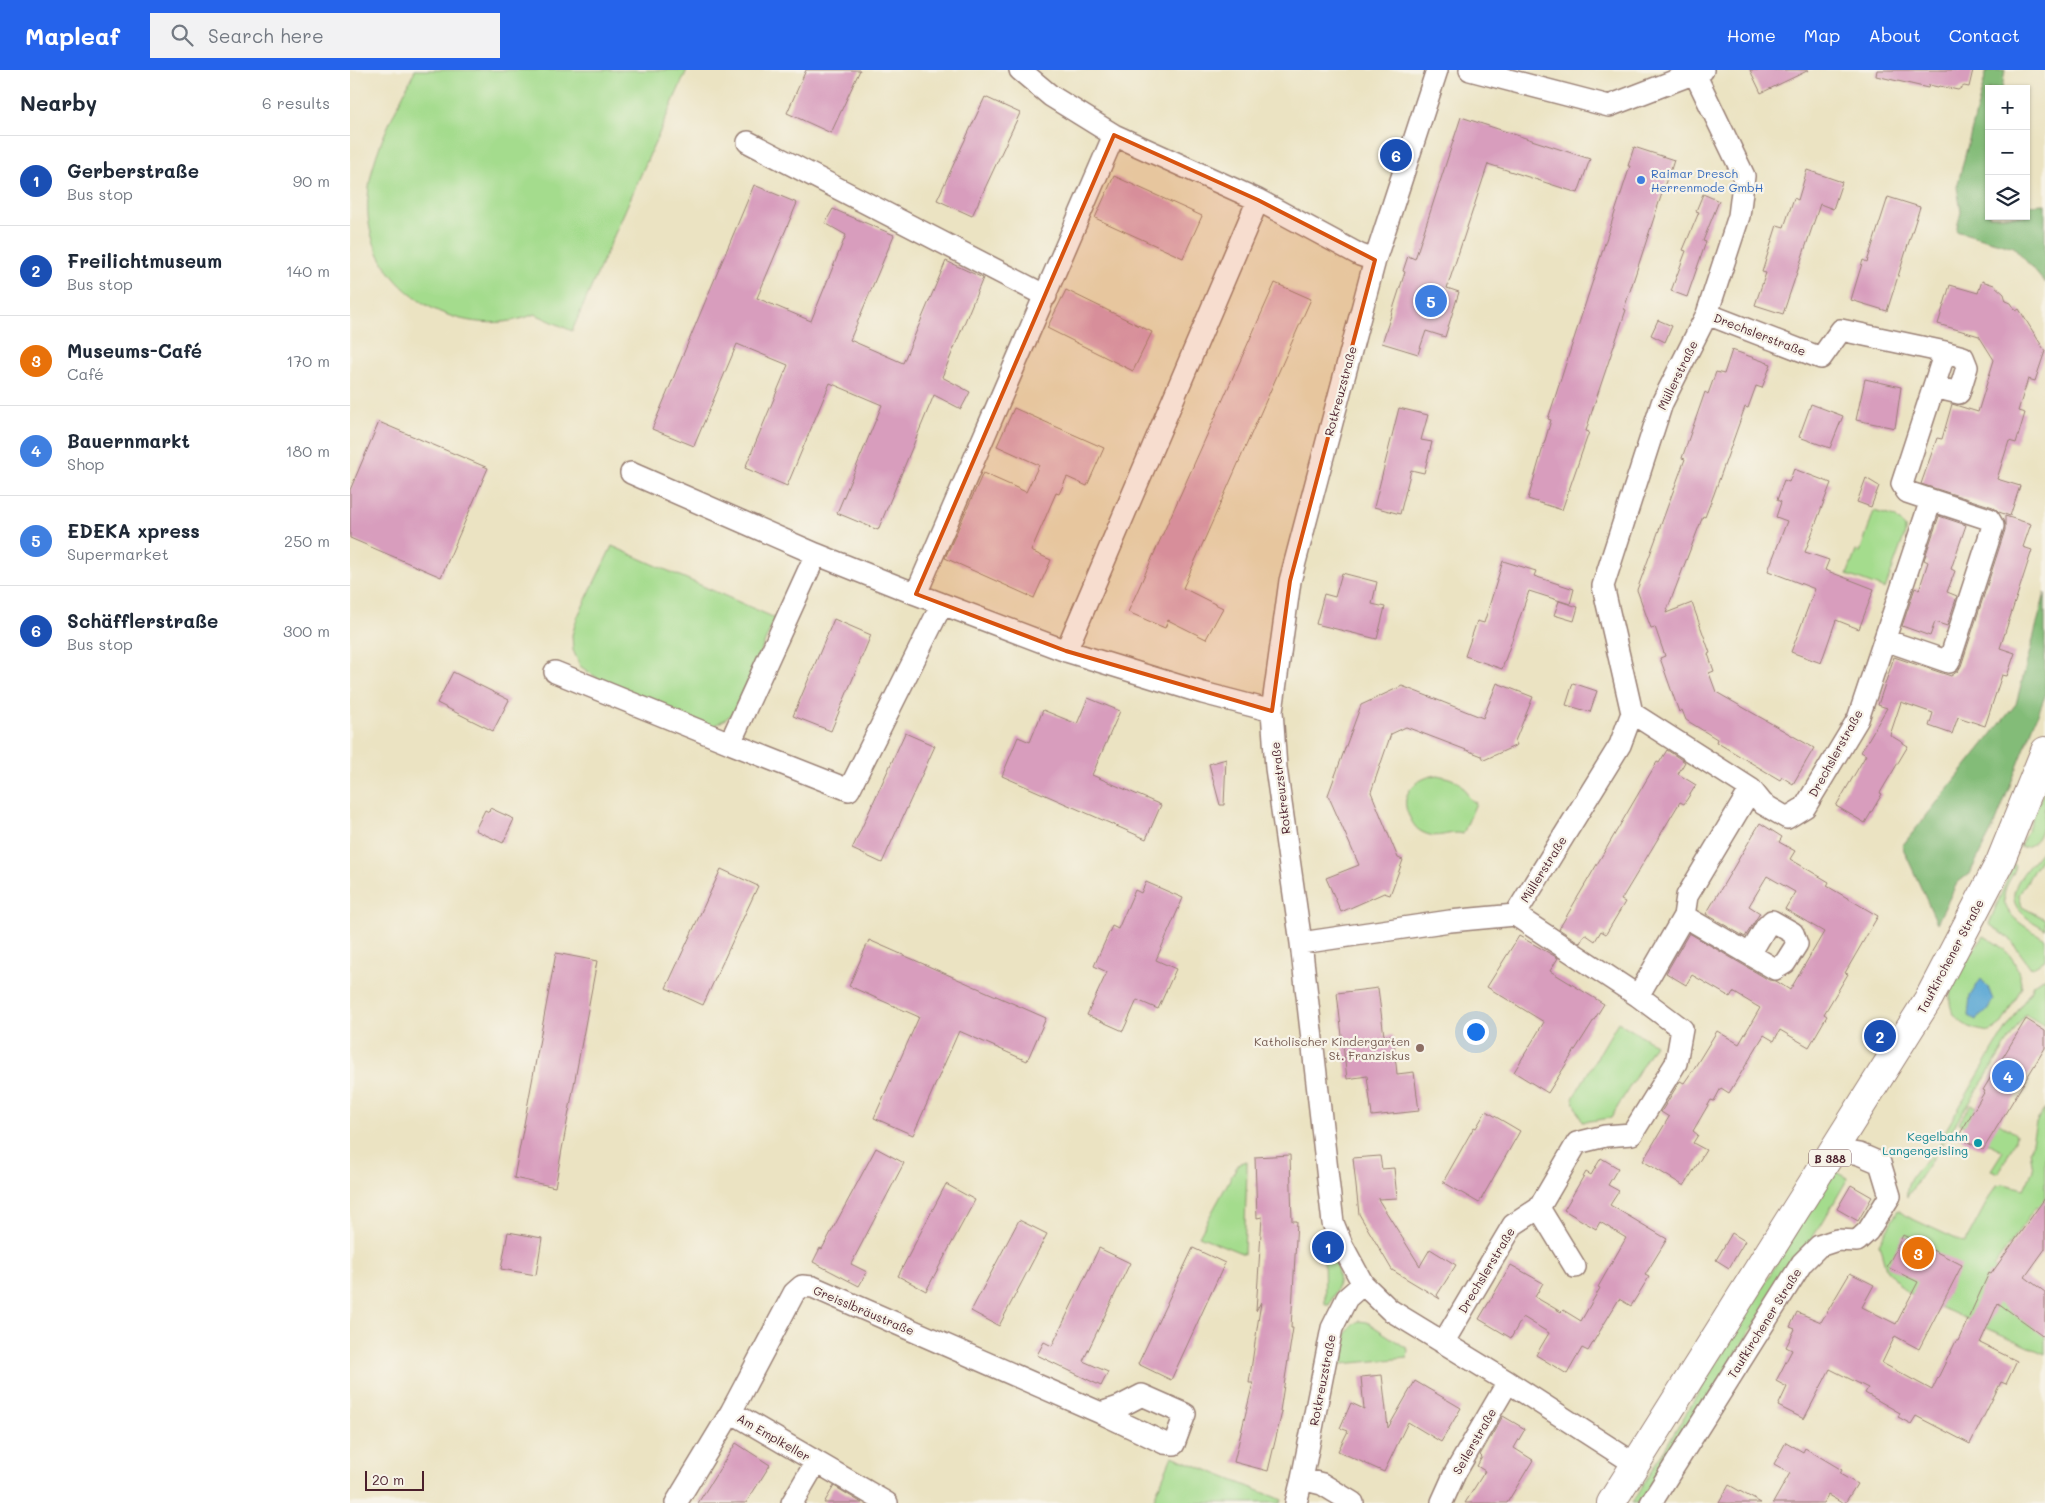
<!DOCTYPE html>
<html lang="en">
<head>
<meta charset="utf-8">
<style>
	:root { --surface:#fff; --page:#f2f2f3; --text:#1f2937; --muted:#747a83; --line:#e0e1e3; --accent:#2563eb }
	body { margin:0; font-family:Mali,sans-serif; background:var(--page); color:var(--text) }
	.controls { position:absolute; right:15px; top:15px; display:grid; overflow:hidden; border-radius:0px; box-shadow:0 1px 4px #0004 }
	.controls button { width:45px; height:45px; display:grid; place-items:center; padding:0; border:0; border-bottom:1px solid var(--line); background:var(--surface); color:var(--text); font:25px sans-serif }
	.scale { position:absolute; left:15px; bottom:12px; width:59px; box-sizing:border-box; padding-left:5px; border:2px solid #4a1f2b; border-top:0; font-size:14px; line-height:18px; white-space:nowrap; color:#4a1f2b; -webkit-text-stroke:4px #f7f3e8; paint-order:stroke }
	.you { position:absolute; left:1125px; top:961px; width:18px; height:18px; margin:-12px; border:4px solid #fff; border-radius:50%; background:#1a73e8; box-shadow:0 0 0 8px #1a73e833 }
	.badge { display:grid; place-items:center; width:32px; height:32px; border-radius:50%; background:var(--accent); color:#fff; font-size:16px; font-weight:700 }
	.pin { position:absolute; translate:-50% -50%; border:2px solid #fff; box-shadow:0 1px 5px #0006 }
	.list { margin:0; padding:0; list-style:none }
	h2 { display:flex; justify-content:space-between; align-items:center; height:65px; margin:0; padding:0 20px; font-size:21px }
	h2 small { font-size:16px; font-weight:400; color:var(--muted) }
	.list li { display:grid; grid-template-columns:32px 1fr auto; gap:15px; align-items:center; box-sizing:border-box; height:90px; padding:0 20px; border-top:1px solid var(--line) }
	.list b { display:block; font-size:19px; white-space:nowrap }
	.list p { margin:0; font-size:16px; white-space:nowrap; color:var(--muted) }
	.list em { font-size:16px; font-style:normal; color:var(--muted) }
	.icon { flex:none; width:28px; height:28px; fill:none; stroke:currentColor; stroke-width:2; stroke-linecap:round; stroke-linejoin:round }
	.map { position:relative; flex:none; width:1695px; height:1433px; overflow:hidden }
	header { display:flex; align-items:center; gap:30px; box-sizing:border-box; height:70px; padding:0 25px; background:var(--accent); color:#fff }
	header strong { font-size:24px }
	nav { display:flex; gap:28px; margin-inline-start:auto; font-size:18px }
	.search { width:350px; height:45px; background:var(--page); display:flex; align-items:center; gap:12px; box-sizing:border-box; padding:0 18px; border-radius:0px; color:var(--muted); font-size:19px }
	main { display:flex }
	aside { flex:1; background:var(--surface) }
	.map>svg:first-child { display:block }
	.green { fill:#a4dc8d; stroke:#777e5c }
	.forest { fill:#83bc78; stroke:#666e52 }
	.water { fill:#5ca8d4; stroke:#536480 }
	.building { fill:#d89dbd }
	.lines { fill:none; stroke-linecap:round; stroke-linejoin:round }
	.minor-casing { stroke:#9a8176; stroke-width:24 }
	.primary-casing { stroke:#9a8176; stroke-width:30 }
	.minor { stroke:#fff; stroke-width:21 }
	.primary { stroke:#fff; stroke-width:28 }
	.marked { fill:#d8530f; fill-opacity:0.2; stroke:#d8530f; stroke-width:4; stroke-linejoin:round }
	.shop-dot { fill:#3f7fe0; stroke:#f7f3e8; stroke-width:2 }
	.education-dot { fill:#8d6e63; stroke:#f7f3e8; stroke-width:2 }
	.culture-dot { fill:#0f9aa8; stroke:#f7f3e8; stroke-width:2 }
	.labels { text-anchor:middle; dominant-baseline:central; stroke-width:4.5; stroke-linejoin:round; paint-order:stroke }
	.shield { fill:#f7f3e8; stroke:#7e5f64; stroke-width:1 }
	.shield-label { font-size:11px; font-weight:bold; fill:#4a1f2b }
	.shop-label { font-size:12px; fill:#366cbe; stroke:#f7f3e8; text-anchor:start }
	.street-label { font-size:12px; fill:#4a1f2b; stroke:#f7f3e8 }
	.education-label { font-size:12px; fill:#785e54; stroke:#f7f3e8; text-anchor:end }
	.culture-label { font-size:12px; fill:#0d838f; stroke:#f7f3e8; text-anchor:end }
</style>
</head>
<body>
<header>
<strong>Mapleaf</strong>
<div class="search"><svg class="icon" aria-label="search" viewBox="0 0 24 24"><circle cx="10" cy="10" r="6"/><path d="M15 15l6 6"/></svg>Search here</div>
<nav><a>Home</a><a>Map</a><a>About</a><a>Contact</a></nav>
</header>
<main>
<aside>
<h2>Nearby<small>6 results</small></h2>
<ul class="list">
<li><span class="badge" style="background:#1a4fb4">1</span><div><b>Gerberstraße</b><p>Bus stop</p></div><em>90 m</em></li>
<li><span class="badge" style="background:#1a4fb4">2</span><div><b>Freilichtmuseum</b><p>Bus stop</p></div><em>140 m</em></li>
<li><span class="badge" style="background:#e8710a">3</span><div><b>Museums-Café</b><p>Café</p></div><em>170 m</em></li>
<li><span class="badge" style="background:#3f7fe0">4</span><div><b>Bauernmarkt</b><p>Shop</p></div><em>180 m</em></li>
<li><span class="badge" style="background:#3f7fe0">5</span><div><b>EDEKA xpress</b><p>Supermarket</p></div><em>250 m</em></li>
<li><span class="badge" style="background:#1a4fb4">6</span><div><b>Schäfflerstraße</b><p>Bus stop</p></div><em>300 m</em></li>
</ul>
</aside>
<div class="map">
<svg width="1695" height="1433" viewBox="0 0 1695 1433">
	<rect width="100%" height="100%" fill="#f7f3e8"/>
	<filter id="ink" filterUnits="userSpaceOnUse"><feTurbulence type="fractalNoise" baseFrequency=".02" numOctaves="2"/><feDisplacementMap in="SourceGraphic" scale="10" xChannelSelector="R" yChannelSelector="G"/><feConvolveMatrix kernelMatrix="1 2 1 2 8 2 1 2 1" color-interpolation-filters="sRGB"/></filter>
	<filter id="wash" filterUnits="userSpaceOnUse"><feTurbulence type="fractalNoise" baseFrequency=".0096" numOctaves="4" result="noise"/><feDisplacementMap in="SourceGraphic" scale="20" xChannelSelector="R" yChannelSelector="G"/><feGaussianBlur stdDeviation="1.12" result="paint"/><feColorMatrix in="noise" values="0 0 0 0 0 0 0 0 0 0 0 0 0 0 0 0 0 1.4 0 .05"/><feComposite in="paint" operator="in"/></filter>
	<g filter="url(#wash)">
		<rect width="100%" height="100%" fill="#ebe3c2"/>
		<path class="green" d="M65,0H337L222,261L185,244C106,276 11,215 18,127C21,82 46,41 65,0Z
			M1524,441L1545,447L1555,457V464L1535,519L1497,505L1506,481L1510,482Z
			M262,476L425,548L385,642L374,650L362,657L247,608L230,596L223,580L222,565L227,548Z
			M1087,705C1096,707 1107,709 1113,717C1119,725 1116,727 1126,733L1113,764C1098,760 1089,771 1072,762C1066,759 1063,754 1060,748C1047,725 1065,708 1087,705Z
			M1695,718C1695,739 1695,780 1670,777Z
			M1695,776V781L1669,825L1672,837L1695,849V859C1687,854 1678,850 1672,843C1648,822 1683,794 1695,776Z
			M1663,794L1666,796C1664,804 1659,810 1656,817C1646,844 1677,857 1695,869V890L1681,898L1660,869L1639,854Z
			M1634,866C1658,880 1667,888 1672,917L1652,953L1640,962C1626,960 1614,957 1605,946C1587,920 1621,886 1634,866Z
			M1695,907V956L1675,944L1620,1032L1557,1127C1553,1100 1591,1087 1594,1063L1649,970L1680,922L1683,914Z
			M1268,952L1305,974L1261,1048L1232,1052L1223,1028Z
			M1621,1034L1666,1064L1665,1071L1649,1103L1641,1100L1653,1081L1618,1063L1620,1059L1609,1053Z
			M1695,1038V1143L1686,1137L1643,1197L1661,1212L1695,1267V1284L1556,1222L1536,1199L1529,1174L1548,1140L1556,1146L1615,1173L1646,1115L1654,1114L1674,1119L1683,1100L1680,1081L1686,1053Z
			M897,1091V1100L894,1184L849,1166L886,1098L890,1093Z
			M1485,1101L1498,1108L1471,1155L1436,1204L1292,1433H1282L1474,1115Z
			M974,1184L981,1186C993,1206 989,1215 979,1235H975Z
			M1009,1251L1017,1252L1058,1279L1057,1288L991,1294C993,1278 992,1259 1009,1251Z
			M822,1386L932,1430L931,1433H802Z"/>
		<path class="forest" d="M1637,0H1655L1652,19H1639V146H1676V135L1695,134V213L1664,177L1606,161L1611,142L1607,117Z
			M1695,523V626L1645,754L1620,803L1607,813L1587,853L1552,776L1666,634Z"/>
		<path class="water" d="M1631,909L1638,917L1643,930L1637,940L1626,950L1618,946L1620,926Z"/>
		<g id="blocks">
			<path class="building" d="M456,0H510L481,63L437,43Z
				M1400,0H1459L1411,23Z
				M1527,0H1623L1619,17L1614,16L1608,20L1589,16L1588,17L1579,15L1578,18L1526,6Z
				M635,27L670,43L622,146L587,130Z
				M1111,47L1240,89L1228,123L1138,94L1097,218L1109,222L1095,267L1076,261L1068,284L1032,273L1055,202L1053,201L1058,186L1065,189Z
				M1284,77L1324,90L1318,109L1317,108L1280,221L1274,239L1276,240L1243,338L1236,361L1239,362L1212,440L1178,429L1201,350L1198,349L1280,96H1278Z
				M1457,100L1492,112L1483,139L1470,134L1433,244L1405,235L1416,203L1412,202L1427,155L1434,157L1444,128L1448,130Z
				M764,106L852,146L833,188L745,148Z
				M404,115L447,133L407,228L461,251L496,165L475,153L483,139L544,165L500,270L553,293L596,191L633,208L592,307L620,322L611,339L584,325L528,460L487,443L532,335L480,313L437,416L395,398L438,295L387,274L344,376L302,359Z
				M1353,124L1369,131L1353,171L1356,172L1337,227L1321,221L1336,181L1333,180L1349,142L1346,141Z
				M1538,127L1570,137L1537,241L1501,230L1513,190L1517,192Z
				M1632,211L1644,215L1654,224L1656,231L1661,233L1666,241L1669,239L1695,281L1685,311L1678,309L1668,341L1675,343L1666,373L1659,371L1647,409L1670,416L1660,446L1649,442L1643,437L1571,414L1587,368L1592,369L1602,334L1628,342L1644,290L1629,266L1588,254L1600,215L1628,223Z
				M925,213L961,229L833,518L873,538L856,569L818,550L815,558L778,542Z
				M716,220L802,262L783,301L697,258Z
				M1308,250L1322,256L1315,272L1301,265Z
				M1382,280L1421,294L1412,318L1406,316L1398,338L1395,337L1364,424L1355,447L1353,446L1316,543L1342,533L1360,583L1358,584L1364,601L1359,603L1366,622L1464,678L1443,714L1432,707L1430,710L1366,672L1367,669L1336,650L1332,640L1329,642L1310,588L1315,586L1305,557L1301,558L1287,520L1335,389L1332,388L1355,322L1358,324L1366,302L1374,304Z
				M1515,309L1551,317L1545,358L1506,350Z
				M1461,334L1493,346L1480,378L1449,367Z
				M664,338L754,378L737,416L717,407L709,424L706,423L681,481L701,490L684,528L595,488L633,403L676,422L689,395L647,376Z
				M1049,338L1078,345L1071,370L1082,372L1074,403L1061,400L1050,444L1024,437Z
				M29,352L138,398L91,507L0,468V420Z
				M1444,399L1481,413L1455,482L1479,490L1475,500L1524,519L1509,559L1486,550L1471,593L1441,582L1465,519L1418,501L1437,451L1426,447L1431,432L1427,430L1434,410L1439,412Z
				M1516,408L1529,416L1521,437L1507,432Z
				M1589,446L1616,455L1601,499L1605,501L1597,522L1607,526L1597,556L1585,552L1580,566L1552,556L1565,518L1569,520L1578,492L1574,490Z
				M1655,446L1681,454L1673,477L1682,480L1650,578L1665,583L1657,606L1652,605L1635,656L1608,647L1602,664L1579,656L1583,643L1551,632L1540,665L1558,676L1530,723L1532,724L1515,753L1486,736L1516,685L1511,682L1537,638L1528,635L1544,587L1601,606L1608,601L1611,596L1655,460Z
				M1153,491L1186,501L1184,506L1224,519L1220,534L1179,521L1152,599L1115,586L1127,551L1134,553Z
				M992,503L1027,512L1022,534L1035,537L1027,569L966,554L974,524L985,527Z
				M1209,531L1228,537L1224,551L1204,545Z
				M484,549L521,565L481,661L443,646Z
				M103,602L159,630L143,661L87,633Z
				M1147,613L1183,627L1165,671L1167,675L1134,690L1132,686L1056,657L1041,664L1021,722L1048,788L1053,790L1040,825L1034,823L991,842L976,808L1009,795L978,725L1011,635L1052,616L1133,648Z
				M1223,613L1247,621L1240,642L1216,635Z
				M738,628L770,641L742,705L811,735L796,769L652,706L668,667L680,672L693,640L727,654Z
				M555,663L585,676L532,793L502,779Z
				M1317,680L1335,692L1328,704L1346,715L1334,734L1330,732L1271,830L1275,832L1256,864L1251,861L1245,871L1235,864L1230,873L1209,859L1307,692L1309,693Z
				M876,689L874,735H870L859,694Z
				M140,738L164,749L153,773L125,760L135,740L139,742Z
				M1410,753L1432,767L1429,772L1445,781L1440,789L1479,812L1477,816L1528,846L1495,903L1498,904L1474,944L1477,946L1459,977L1430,960L1424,971L1414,965L1379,1023L1371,1018L1364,1031L1361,1030L1343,1061L1348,1065L1343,1073L1356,1080L1334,1116L1293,1091L1319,1047L1311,1042L1330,1011L1334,1013L1343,1000L1367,961L1389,974L1410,938L1383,922L1380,927L1342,905L1336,915L1316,903L1339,863L1419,910L1426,911L1440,920L1474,862L1435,839L1445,822L1417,806L1399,836L1410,843L1395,867L1356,844Z
				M371,799L408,816L353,935L316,918Z
				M796,812L833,828L806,890L826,899L808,939L787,930L773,961L737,945L757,902L744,896L762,856L768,859L785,820L791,823Z
				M1169,866L1208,888L1200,901L1254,934L1198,1023L1164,1002L1194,952L1137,917Z
				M519,870L696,948L677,991L609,961L563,1065L524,1048L569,947L499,916Z
				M206,883L247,891L205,1117L164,1108Z
				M1028,918L1034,966L1043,965L1047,1004L1064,1002L1069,1041L1022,1046L1017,1006L997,1009L987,923Z
				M1676,949L1695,961V978L1633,1080L1608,1067L1635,1021L1633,1020Z
				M1136,1041L1170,1061L1129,1133L1093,1112L1124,1057L1126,1058Z
				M526,1078L554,1093L501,1194L517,1202L509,1216L463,1192L470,1178L472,1179Z
				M940,1085L942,1151H947L941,1258H943L930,1341L932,1342L918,1401L884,1392L903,1313H899L911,1232L906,1241L912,1147L907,1148L905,1087Z
				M1030,1086L1032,1099L1044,1098L1047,1128L1028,1129L1070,1196L1080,1179L1106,1195L1087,1225L1090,1229L1042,1200L1009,1144L1003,1088Z
				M1251,1088L1268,1098L1258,1115L1269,1121L1260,1135L1317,1169L1295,1205L1299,1207L1281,1236L1269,1229L1238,1281L1232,1278L1217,1304L1186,1285L1199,1263L1173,1247L1161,1268L1129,1249L1161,1195L1193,1213L1185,1227L1211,1242L1213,1240L1231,1251L1250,1218L1248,1217L1276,1168L1250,1152L1246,1159L1214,1140L1236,1102L1241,1105Z
				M596,1114L625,1130L576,1221L548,1206Z
				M1501,1115L1522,1127L1508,1151L1487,1139Z
				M1695,1128V1179L1675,1207L1695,1222V1267L1648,1233L1630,1273L1667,1291L1656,1314L1651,1312L1620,1374L1566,1346L1561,1354L1548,1347L1550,1343L1515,1323L1518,1318L1480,1299L1454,1349L1428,1336L1437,1317L1426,1311L1442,1280L1436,1277L1445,1259L1440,1257L1447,1242L1471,1252L1500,1203L1524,1215L1512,1237L1546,1254L1568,1212L1537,1197L1553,1165L1612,1195L1569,1279L1545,1266L1532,1293L1582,1320L1606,1271H1608L1639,1203L1641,1204Z
				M669,1150L697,1164L649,1256L621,1241Z
				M158,1162L192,1168L186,1205L151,1199Z
				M1382,1163L1395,1171L1379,1198L1366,1190Z
				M749,1178L780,1193L733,1291L758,1302L751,1316L687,1285L694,1272L702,1276Z
				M843,1178L875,1193L821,1310L788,1294Z
				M1032,1305L1038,1358L1065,1311L1111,1338L1091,1372L1058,1352L1034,1402L988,1381L998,1361L990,1358L1001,1333L1014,1339L1011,1307Z
				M1153,1346L1175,1359L1164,1378L1183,1390L1157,1433H1115L1135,1401L1127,1396L1132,1387L1130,1385Z
				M1436,1372L1453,1382L1455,1378L1492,1400L1490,1404L1507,1414L1495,1433H1492L1478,1425L1473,1433H1423L1440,1403L1424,1394Z
				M386,1373L420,1395L396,1433H348Z
				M1379,1415L1411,1433H1369Z
				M484,1416L512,1433H474Z"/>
		</g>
	</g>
	<g filter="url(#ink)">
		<use href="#blocks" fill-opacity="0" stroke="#9a8176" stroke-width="1"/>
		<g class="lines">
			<defs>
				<path id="minor" d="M1087,0L1025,190L940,511L922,641L926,698L951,873L983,1153L992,1175L1013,1214L1040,1240L1158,1312L1285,1394
					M1120,0L1259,36L1353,0
					M764,65L908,130L1010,185L1025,190
					M398,72L696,226
					M1584,317L1609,323L1617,297L1613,287L1595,282
					M281,403L466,484L566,524L764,65L701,26L670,0
					M566,524L716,581L853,623L922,641
					M1535,570L1599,592L1643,456L1639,449L1581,430
					M716,581L908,130
					M205,602L380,673L466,484
					M1282,643L1401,719
					M380,673L499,720L592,534
					M1165,845L1270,675L1282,643L1253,516L1312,333L1357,244L1389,146L1394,106L1345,4
					M1165,845L1288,926
					M1334,846L1425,899L1435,893L1447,874L1443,863L1422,851L1416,857L1400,884
					M951,873L1100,851L1165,845
					M1189,1138L1225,1197
					M1093,1273L1163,1155L1189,1138L1227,1073L1255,1066L1282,1064L1326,993L1332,959L1288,926L1334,846L1337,826L1401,719L1413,734L1437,748L1455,737L1508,649L1581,430L1557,422L1552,414L1595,282L1491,260L1471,288L1357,244
					M381,1342L537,1433
					M952,1409L972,1414L1003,1433
					M1092,1432L1105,1403L1158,1312
					M326,1433L381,1342L444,1223L452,1216L463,1217L751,1343L814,1373L824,1374L835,1344L792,1325L769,1337L751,1343
					M442,1433L466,1392
					M946,1433L952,1409L982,1258L997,1228L1013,1214
					M1301,1433L1452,1193L1469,1176L1487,1170L1507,1171L1518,1161L1540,1126L1530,1093L1509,1084L1485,1080"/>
				<path id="primary" d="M1261,1433L1579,928L1650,792L1695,681"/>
			</defs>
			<use href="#minor" class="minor-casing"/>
			<use href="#primary" class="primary-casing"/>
			<use href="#minor" class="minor"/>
			<use href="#primary" class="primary"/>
		</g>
	</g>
	<path class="marked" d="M764,65L908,130L1025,190L940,511L922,641L716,581L566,524Z"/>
	<circle class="shop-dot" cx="1291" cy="110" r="5"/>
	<circle class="education-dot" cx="1070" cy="978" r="5"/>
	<circle class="culture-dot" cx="1628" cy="1073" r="5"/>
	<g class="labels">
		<rect class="shield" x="1459" y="1079.5" width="42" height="17" rx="4"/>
		<g class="shield-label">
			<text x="1480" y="1088">B 388</text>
		</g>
		<g class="shop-label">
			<text x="1301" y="103">Raimar Dresch<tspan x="1301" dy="14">Herrenmode GmbH</tspan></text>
		</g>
		<g class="street-label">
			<text transform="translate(1410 264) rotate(21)">Drechslerstraße</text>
			<text transform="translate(1327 305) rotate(-64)">Müllerstraße</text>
			<text transform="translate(990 321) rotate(-75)">Rotkreuzstraße</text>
			<text transform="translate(1485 683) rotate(-61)">Drechslerstraße</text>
			<text transform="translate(930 718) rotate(-97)">Rotkreuzstraße</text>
			<text transform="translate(1193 799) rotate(-58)">Müllerstraße</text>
			<text transform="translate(1600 886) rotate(-62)">Taufkirchener Straße</text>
			<text transform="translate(1136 1200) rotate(-59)">Drechslerstraße</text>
			<text transform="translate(514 1240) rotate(23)">Greisslbräustraße</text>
			<text transform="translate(1414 1253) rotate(-58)">Taufkirchener Straße</text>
			<text transform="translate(972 1310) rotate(-79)">Rotkreuzstraße</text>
			<text transform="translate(424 1367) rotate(30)">Am Emplkeller</text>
			<text transform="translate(1124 1371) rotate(-60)">Seilerstraße</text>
		</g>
		<g class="education-label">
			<text x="1060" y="971">Katholischer Kindergarten<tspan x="1060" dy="14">St. Franziskus</tspan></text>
		</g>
		<g class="culture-label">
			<text x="1618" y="1066">Kegelbahn<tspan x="1618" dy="14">Langengeisling</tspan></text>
		</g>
	</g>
</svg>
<div class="controls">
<button>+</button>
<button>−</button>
<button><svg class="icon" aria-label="layers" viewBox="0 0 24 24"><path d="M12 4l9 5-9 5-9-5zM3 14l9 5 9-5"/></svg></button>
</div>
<div class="scale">20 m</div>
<div class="you"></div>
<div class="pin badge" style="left:978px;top:1177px;background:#1a4fb4">1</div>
<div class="pin badge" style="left:1530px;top:966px;background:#1a4fb4">2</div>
<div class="pin badge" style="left:1568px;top:1183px;background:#e8710a">3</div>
<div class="pin badge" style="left:1658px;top:1006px;background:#3f7fe0">4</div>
<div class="pin badge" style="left:1081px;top:231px;background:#3f7fe0">5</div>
<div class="pin badge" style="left:1046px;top:85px;background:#1a4fb4">6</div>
</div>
</main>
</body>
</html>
